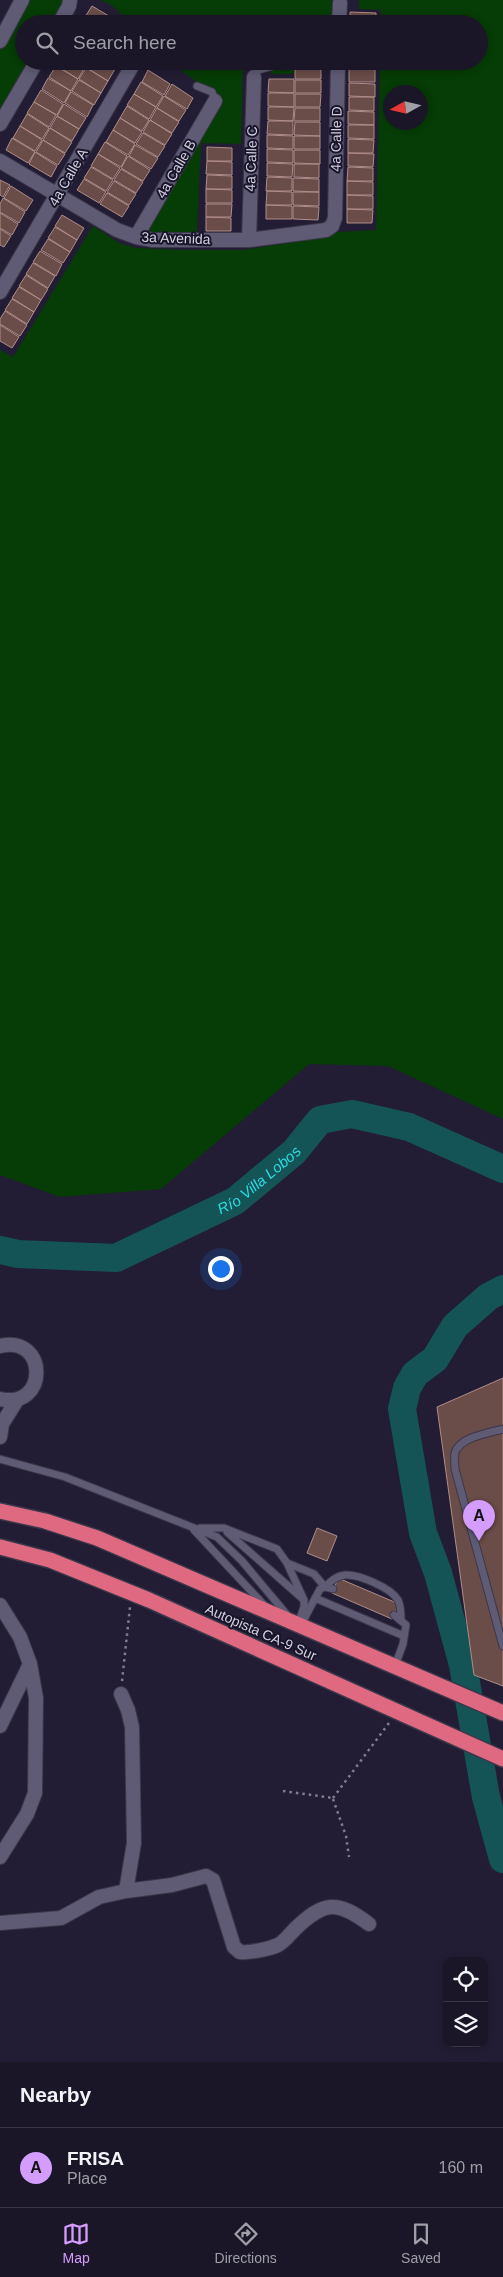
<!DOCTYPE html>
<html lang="en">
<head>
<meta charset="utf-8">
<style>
	:root { --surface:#1a1627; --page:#272333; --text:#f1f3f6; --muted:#9f9fa7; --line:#383544; --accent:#d49cfc }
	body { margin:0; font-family:Arial,sans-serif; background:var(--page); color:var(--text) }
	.controls { position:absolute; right:15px; bottom:15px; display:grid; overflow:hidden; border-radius:10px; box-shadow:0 2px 8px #0003 }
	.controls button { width:45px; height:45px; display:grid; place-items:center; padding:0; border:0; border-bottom:1px solid var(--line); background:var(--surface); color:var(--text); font:25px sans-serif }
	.compass { position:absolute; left:383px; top:85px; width:45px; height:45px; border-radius:50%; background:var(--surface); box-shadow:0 2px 8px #0003; rotate:262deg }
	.you { position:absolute; left:220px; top:1268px; width:18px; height:18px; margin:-12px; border:4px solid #fff; border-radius:50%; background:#1a73e8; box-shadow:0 0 0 8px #1a73e833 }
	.badge { display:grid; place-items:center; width:32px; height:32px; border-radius:50%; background:var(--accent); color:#111; font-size:16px; font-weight:700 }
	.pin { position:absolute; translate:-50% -41px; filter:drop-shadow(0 1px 2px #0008) }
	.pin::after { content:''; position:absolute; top:26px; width:18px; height:15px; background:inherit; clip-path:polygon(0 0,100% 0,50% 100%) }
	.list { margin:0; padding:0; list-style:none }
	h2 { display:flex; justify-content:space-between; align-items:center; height:65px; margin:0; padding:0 20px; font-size:21px }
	h2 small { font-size:16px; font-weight:400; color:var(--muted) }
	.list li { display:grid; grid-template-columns:32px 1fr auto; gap:15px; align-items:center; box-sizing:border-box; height:80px; padding:0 20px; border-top:1px solid var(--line) }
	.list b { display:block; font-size:19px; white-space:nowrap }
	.list p { margin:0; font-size:16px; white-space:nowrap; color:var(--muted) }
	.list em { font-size:16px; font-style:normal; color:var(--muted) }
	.icon { flex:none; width:28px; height:28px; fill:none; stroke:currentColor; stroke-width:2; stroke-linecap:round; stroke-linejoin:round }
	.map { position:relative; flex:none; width:503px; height:2062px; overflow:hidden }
	.search { position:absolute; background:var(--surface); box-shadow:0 2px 8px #0003; left:15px; right:15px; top:15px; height:55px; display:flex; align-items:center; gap:12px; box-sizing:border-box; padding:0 18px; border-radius:28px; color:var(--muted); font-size:19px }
	.sheet { height:145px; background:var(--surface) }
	nav { display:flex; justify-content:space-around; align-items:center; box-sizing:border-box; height:70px; border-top:1px solid var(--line); background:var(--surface); font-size:14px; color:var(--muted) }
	nav a { display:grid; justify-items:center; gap:2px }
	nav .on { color:var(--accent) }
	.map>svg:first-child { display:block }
	.green { fill:#063c05; fill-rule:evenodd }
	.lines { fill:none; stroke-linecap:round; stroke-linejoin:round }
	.river { stroke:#155456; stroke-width:28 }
	.building { fill:#6a4c48; stroke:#b08d88 }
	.lane-casing { stroke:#3c374a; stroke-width:9 }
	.street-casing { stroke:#3c374a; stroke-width:16 }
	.highway-casing { stroke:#3c374a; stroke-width:18 }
	.path { stroke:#807d8f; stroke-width:2.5; stroke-dasharray:2.5 4; stroke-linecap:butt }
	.lane { stroke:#5f5b75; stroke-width:7 }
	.street { stroke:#5f5b75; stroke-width:14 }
	.highway { stroke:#de6981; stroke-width:15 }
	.labels { text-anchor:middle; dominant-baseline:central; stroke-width:4; stroke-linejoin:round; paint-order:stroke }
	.street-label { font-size:14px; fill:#d2d0df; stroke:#18142a }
	.water-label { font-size:15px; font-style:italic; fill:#2adde2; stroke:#18142a }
</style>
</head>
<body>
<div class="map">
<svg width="503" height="2062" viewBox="0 0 503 2062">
	<rect width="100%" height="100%" fill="#221d34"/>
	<path class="green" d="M22,0H62L69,6L59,24H24V61H37L0,124V41Z
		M100,0H332L331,22L294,21V24H133L111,5Z
		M359,0H503V1119L388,1066L309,1064L161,1189L60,1197L0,1175V350L13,357L93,226L119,243L136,248L184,250H243L302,241L326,237L337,232L376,230L380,61H479V24H381V10L359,9ZM390,92H420V122H390Z
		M168,61H243L241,144L201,143L197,232L154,233L149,230L222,100Z
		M271,61H294V74H271Z"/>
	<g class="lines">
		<g class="river">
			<path id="s1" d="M0,1250L18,1254L116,1258L235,1201L294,1152L320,1120L352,1114L409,1127L503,1169"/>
			<path d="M503,1289L488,1297L455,1326L435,1359L415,1374L407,1388L402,1409L423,1533L438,1573L463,1665L486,1797L503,1859"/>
		</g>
	</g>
	<path class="building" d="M92,6L114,19L111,24H96L85,17Z
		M350,12L376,13V24H350Z
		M85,18L94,24H81Z
		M58,61H75L85,67L78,79L56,65Z
		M76,61H88L85,67Z
		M90,61H102L115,69L108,81L86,67Z
		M103,61H120L115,69Z
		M296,61H321V65L296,64Z
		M349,61H375V69L349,68Z
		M295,65L321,66V79H295Z
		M56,66L78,79L71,91L49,77Z
		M86,68L108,81L101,93L79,79Z
		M349,69H375V82H349Z
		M148,70L170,84L164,95L142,82Z
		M48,78L71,91L64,103L42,89Z
		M269,79H294V93L268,92Z
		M79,80L101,93L94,105L72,91Z
		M295,80H321V93H295Z
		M141,82L163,96L156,107L134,94Z
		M349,83L375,84V97L349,96Z
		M172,84L193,98L187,109L165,96Z
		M41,90L63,104L57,115L34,102Z
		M71,92L93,105L87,117L65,103Z
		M268,93H294V107L268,106Z
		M134,94L156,107L149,119L127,105Z
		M295,94H321L320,107H295Z
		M164,96L186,110L179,121L157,108Z
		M349,97H374V111L349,110Z
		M34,102L56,115L49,127L27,113Z
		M64,104L86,118L79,129L57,116Z
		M127,106L149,120L142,131L120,118Z
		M268,107H294L293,121L268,120Z
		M157,108L179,122L172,133L150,120Z
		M295,108H320V121H294Z
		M348,111L374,112V125L348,124Z
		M27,114L49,128L42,139L20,126Z
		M57,116L79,129L72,141L50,128Z
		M120,118L142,132L135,143L113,130Z
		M150,120L172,134L165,145L143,132Z
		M268,121H293V135L267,134Z
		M295,122H320V136L294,135Z
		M348,125H374V139L348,138Z
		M20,126L42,140L35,151L13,138Z
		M50,128L72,142L65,153L43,140Z
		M113,130L135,144L128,155L106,142Z
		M143,133L165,146L158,157L136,144Z
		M267,135L293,136V149L267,148Z
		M294,136H320V149H294Z
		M12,138L35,152L28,163L6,150Z
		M348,139L374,140L373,153H348Z
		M43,140L65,154L58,165L36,152Z
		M105,142L127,156L121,167L98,154Z
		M135,145L158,158L151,169L129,156Z
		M207,147L232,148V161H207Z
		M267,149L293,150V163L267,162Z
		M294,150H320V164L294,163Z
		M35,152L57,166L51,177L29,164Z
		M348,153L374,154L373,167L348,166Z
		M98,154L120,168L113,179L91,166Z
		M128,156L150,170L143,181L121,168Z
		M207,161L232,162V175L206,174Z
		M267,163L293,164L292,177L267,176Z
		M294,164H319V178L294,177Z
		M91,167L113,180L106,191L84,178Z
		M348,167L373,168V181H347Z
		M121,169L143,182L136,193L114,180Z
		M207,175L232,176V189H206Z
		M267,177L292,178V191H266Z
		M293,178L319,179V192L293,191Z
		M84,179L106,192L99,203L77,190Z
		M0,180L10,185L3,197L0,195Z
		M114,181L136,194L129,205L107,192Z
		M347,181L373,182V195H347Z
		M11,186L33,200L26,211L4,198Z
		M206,189L232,190V203H206Z
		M267,191L292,192V205H266Z
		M293,192H319V206L293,205Z
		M107,193L129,206L122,217L100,204Z
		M347,195L373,196V209H347Z
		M3,198L25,212L19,223L0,212V204Z
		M206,204H232L231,217H206Z
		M266,205L292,206V219H266Z
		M293,206L319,207L318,220L293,219Z
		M347,209L373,210L372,223H347Z
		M0,213L18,224L12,235L0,228Z
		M62,215L84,228L77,240L55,226Z
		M206,217L231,218V231H206Z
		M55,227L77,240L70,252L48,238Z
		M0,229L11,236L4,247L0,245Z
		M48,239L70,252L63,263L41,250Z
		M40,251L62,264L56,276L33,262Z
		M33,263L55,276L48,288L26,274Z
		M26,275L48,289L41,300L19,286Z
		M19,287L41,300L34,312L12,298Z
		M12,299L34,312L27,324L5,310Z
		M5,311L27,325L20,336L0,324V319Z
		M0,325L19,337L12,348L0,341Z
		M503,1378V1686L474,1675L437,1407Z
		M317,1528L337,1536L327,1561L307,1553Z
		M338,1578L399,1604L392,1619L332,1593Z"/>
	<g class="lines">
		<defs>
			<path id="lane" d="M254,77L258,70L273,66
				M197,86L212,92L215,101
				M503,1429C489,1433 459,1437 455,1453C454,1458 455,1464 455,1469L503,1646
				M0,1459L65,1477L217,1537L242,1561L288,1616
				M200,1528H224L277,1549L287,1563L304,1600V1607L298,1624
				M194,1530L265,1606
				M227,1532L303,1599
				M287,1563L314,1574L325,1587C331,1581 336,1576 345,1575C359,1574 391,1588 398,1600C401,1606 401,1613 401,1620
				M315,1598L404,1636
				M394,1615L406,1625L403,1644L395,1666
				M302,1623L320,1589L325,1587L333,1589"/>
			<path id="street" d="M59,24L69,6L70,0
				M339,24L340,3
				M0,41L22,0
				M0,124L37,61
				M0,161L117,230L136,237L153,240H249L326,230L332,226L335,218L338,61
				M136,237L215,101
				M249,240L254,77
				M0,292L135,61
				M0,1346C48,1334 49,1410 0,1399
				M0,1437L2,1424L17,1400
				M0,1605L20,1637L30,1664L36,1698L35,1793L27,1814L0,1857
				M121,1694L128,1710L132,1727L134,1843L126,1891
				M0,1726L30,1664
				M0,1923L61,1918L99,1897L126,1891L172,1885L206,1876L213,1880L234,1947L240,1952C250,1953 269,1949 278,1945C284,1942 290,1934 295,1929C324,1901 337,1900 369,1924"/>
			<path id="highway" d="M0,1511L45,1521L97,1538L503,1713
				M0,1547L50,1560L149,1600L503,1759"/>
		</defs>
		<use href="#lane" class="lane-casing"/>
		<use href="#street" class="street-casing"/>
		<use href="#highway" class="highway-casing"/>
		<path class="path" d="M122,1681L130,1607
			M283,1791L333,1798
			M333,1798L389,1723
			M333,1799L346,1836L349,1857"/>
		<use href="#lane" class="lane"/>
		<use href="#street" class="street"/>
		<use href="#highway" class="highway"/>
	</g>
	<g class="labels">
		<g class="street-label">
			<text transform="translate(336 139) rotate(-89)">4a Calle D</text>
			<text transform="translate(251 159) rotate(-88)">4a Calle C</text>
			<text transform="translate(176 169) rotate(-60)">4a Calle B</text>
			<text transform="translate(68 177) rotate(-60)">4a Calle A</text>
			<text transform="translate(176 238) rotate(2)">3a Avenida</text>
			<text transform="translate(261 1632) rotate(24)">Autopista CA-9 Sur</text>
		</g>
		<g class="water-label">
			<text stroke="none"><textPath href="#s1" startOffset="280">Río Villa Lobos</textPath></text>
		</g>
	</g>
</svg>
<div class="controls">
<button><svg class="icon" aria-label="locate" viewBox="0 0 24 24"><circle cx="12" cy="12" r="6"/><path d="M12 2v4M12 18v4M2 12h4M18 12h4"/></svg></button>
<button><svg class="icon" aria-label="layers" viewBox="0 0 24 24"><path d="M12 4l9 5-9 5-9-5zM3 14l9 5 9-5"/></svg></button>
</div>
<svg class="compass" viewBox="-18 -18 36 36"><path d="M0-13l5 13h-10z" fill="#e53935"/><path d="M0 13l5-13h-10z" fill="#9f9fa7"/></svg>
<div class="you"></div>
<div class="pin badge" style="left:479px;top:1541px">A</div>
<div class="search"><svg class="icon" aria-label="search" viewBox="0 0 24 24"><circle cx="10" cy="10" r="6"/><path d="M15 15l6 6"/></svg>Search here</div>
</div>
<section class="sheet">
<h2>Nearby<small></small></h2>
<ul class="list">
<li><span class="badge">A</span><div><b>FRISA</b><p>Place</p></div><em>160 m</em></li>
</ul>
</section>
<nav>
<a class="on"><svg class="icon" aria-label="map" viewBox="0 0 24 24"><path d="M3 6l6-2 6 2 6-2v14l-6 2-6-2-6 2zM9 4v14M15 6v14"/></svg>Map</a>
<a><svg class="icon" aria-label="directions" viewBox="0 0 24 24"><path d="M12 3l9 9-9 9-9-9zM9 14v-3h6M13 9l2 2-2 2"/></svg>Directions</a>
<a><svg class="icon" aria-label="saved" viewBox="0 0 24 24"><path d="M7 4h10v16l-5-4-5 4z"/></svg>Saved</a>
</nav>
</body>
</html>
